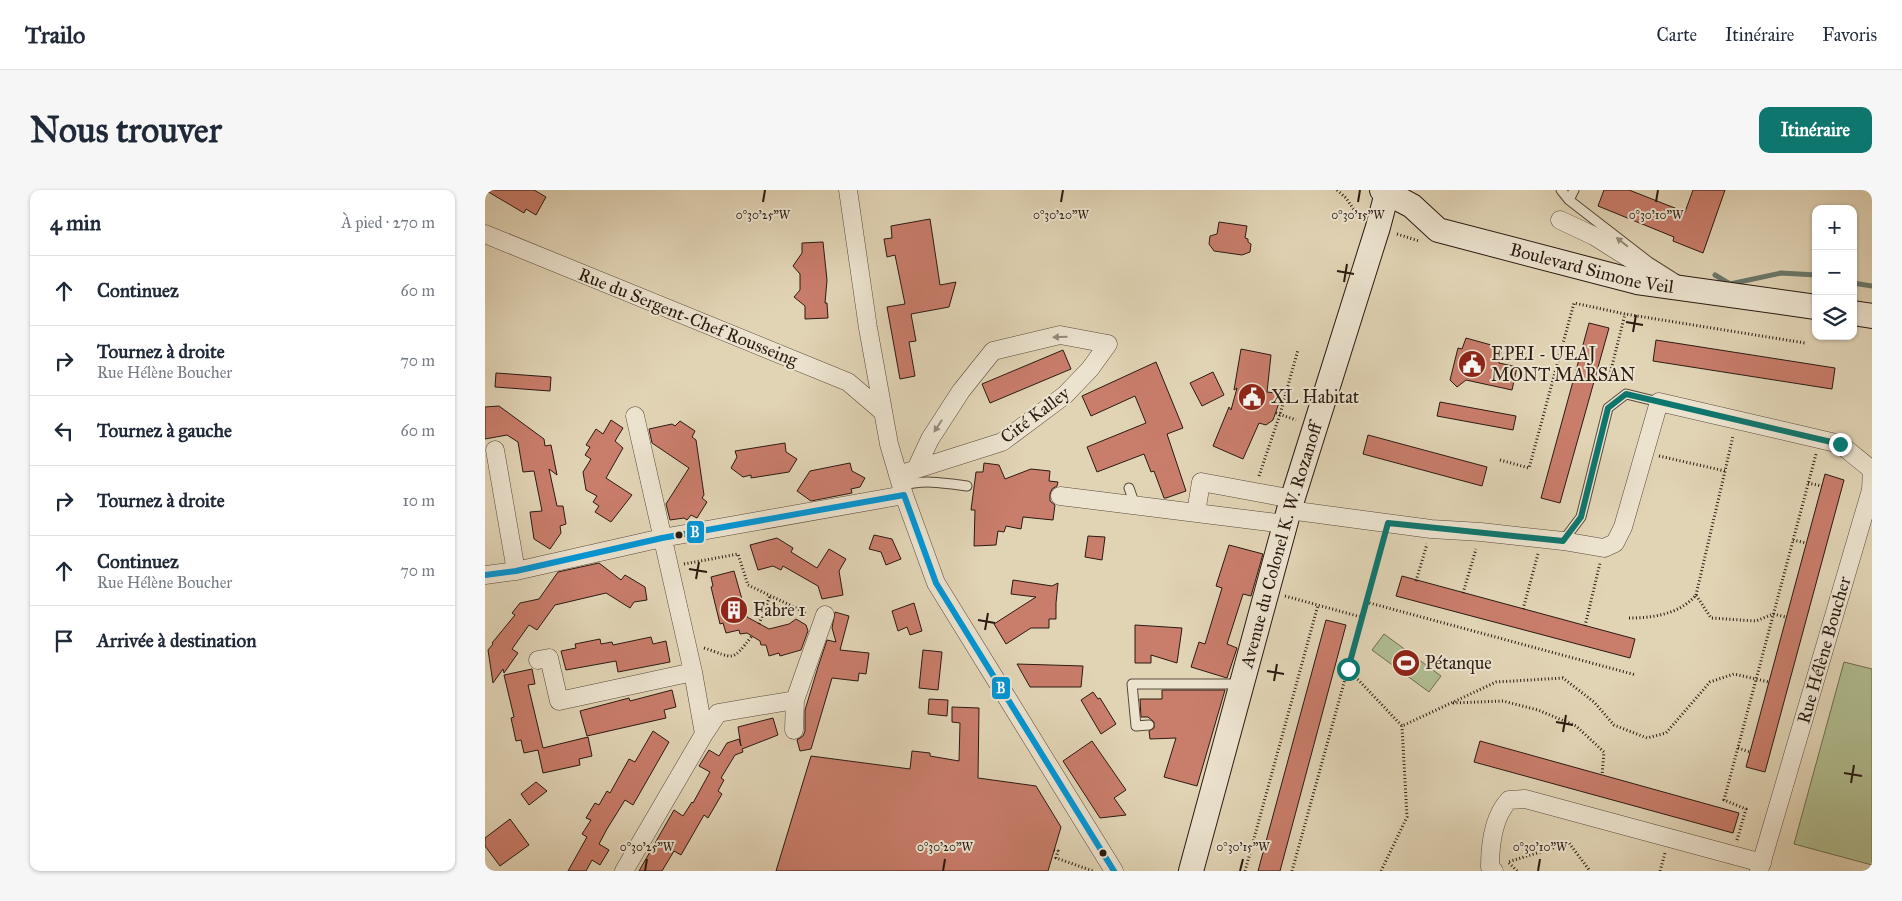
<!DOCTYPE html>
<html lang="fr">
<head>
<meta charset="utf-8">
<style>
	:root { --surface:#fff; --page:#f6f6f7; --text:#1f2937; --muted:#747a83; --line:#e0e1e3; --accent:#0f766e }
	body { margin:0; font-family:"IM FELL Great Primer",serif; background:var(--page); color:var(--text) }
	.controls { position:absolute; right:15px; top:15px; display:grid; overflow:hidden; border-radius:10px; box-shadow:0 1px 4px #0004 }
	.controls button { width:45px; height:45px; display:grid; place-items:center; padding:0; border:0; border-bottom:1px solid var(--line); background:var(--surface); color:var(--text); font:25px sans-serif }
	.stop { position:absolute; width:15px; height:15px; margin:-11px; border:4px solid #0f766e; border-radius:50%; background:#fff }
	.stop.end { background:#0f766e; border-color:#fff; box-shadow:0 1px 5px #0008 }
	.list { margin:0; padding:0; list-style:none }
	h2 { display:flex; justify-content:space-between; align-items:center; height:65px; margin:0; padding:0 20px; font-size:21px }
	h2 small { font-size:16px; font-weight:400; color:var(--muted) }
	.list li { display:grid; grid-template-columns:32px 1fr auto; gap:15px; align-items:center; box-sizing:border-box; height:70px; padding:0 20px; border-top:1px solid var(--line) }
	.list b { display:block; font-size:19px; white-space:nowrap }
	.list p { margin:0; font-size:16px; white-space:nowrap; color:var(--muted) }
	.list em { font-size:16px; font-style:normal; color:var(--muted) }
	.icon { flex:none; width:28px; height:28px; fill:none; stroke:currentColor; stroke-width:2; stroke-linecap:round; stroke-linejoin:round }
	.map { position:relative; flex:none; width:1387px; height:681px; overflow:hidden; border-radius:10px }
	header { display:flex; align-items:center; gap:30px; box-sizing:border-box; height:70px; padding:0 25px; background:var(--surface); border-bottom:1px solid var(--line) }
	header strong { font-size:24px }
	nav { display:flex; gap:28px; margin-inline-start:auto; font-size:18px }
	.intro { display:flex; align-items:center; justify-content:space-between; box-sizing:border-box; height:120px; padding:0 30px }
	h1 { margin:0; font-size:35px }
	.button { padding:12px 22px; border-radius:10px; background:var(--accent); color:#fff; font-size:18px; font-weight:700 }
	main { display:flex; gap:30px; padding:0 30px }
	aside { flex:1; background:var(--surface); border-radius:10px; box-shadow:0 1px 4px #0004 }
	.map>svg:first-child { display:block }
	.green { fill:#b0bd90; stroke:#6d6c50 }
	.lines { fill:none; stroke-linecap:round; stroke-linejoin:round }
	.stream { stroke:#6a796c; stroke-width:5 }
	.building { fill:#c97d6b; stroke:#2a1a11 }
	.lane-casing { stroke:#58483a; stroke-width:11 }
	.street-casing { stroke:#58483a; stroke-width:19 }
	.secondary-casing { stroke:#2a1a11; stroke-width:26 }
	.path { stroke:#2a1a11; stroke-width:3; stroke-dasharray:1 2.5; stroke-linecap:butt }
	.lane { stroke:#ece3cf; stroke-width:9 }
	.street { stroke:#ece3cf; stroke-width:18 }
	.secondary { stroke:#ece3cf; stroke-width:24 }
	.bus-1-casing { stroke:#ece3cf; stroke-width:10 }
	.bus-1 { stroke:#0296d6; stroke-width:6 }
	.oneway { fill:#95897a }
	.route { stroke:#0f766e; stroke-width:6 }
	.ticks { fill:none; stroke:#2a1a11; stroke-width:2 }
	.bus-dot { fill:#2a1a11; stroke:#ece3cf; stroke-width:2 }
	.labels { text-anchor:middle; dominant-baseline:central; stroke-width:4; stroke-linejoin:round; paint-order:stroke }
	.street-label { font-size:18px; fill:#2a1a11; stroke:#ece3cf }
	.poi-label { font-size:18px; fill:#2a1a11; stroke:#ece3cf; text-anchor:start }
	.ticks-label { font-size:12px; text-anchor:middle; fill:#2a1a11; stroke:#ece3cf; stroke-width:4; stroke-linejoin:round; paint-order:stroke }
	.line-badge { stroke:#ece3cf; stroke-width:2 }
	.badge-label { font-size:14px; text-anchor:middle; font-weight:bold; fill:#fff }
</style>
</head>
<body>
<header>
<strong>Trailo</strong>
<nav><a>Carte</a><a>Itinéraire</a><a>Favoris</a></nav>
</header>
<div class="intro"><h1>Nous trouver</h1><a class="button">Itinéraire</a></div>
<main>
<aside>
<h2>4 min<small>À pied · 270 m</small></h2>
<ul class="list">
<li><svg class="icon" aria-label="ahead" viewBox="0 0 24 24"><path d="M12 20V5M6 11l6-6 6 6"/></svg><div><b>Continuez</b></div><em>60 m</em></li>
<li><svg class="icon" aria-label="right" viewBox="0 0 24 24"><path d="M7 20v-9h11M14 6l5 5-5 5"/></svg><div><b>Tournez à droite</b><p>Rue Hélène Boucher</p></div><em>70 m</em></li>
<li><svg class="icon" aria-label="left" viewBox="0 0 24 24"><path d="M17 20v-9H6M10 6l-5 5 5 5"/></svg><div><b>Tournez à gauche</b></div><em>60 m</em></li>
<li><svg class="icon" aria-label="right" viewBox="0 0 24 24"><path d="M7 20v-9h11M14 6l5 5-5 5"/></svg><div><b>Tournez à droite</b></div><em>10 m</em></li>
<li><svg class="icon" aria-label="ahead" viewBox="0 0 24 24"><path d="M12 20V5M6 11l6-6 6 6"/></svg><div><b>Continuez</b><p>Rue Hélène Boucher</p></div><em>70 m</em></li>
<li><svg class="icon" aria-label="arrive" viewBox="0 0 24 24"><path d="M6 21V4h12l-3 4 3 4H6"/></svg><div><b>Arrivée à destination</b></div></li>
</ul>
</aside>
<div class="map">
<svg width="1387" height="681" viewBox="0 0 1387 681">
	<rect width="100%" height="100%" fill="#e1d4b5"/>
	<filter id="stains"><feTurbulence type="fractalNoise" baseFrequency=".004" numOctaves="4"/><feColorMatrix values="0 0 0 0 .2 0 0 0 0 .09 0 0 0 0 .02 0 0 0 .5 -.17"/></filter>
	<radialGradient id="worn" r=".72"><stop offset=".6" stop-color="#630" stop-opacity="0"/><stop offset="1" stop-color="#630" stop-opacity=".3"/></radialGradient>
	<path class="green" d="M899,444L956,486L944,502L887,460Z
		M1359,472L1387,479V675L1309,654Z"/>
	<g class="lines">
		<path class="stream" d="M1230,85L1245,94L1296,83L1331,85
			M1368,93L1387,96"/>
	</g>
	<path class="building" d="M0,0H49L61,7L51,25L41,19L39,23Z
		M1119,0H1144L1200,22L1208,0H1240L1218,63L1188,51L1189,47L1113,16Z
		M445,29L455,95L471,92L464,117L426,124L431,151L424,152L430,186L415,189L402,117L420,114L410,65L402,67L399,49L407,48L406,36Z
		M734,32L762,36L760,48L763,49V52L766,54L765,62L757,65L729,61L724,54L725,46L732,44Z
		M338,52L342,90L340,113H342L343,128L320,129V116L309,107L315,100V84L308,76L317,63V53Z
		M1104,133L1124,138L1075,313L1056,308Z
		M981,148L1017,158L1014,173L1032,177L1027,200L981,190L972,197L965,190L973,158L977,159Z
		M1171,150L1350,178L1347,199L1168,171Z
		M756,159L786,165L782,202L790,203L794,213L788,230L781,235L774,233L758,269L728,256L744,217L746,220L752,198L749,200Z
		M578,160L586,179L505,213L497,194Z
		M671,172L698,238L682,244L701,301L681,308H679L669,281L666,282L659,264L612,282L602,257L661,233L650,206L606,226L597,206Z
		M728,182L739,205L717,216L705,193Z
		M11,183L66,187L65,201L10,197Z
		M955,212L1031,226L1028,240L952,226Z
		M14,216L59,249L60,256L66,255L72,285L64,279L72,316H78L81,334L75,336L76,343L65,359L49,349L45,322L57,321L49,281L38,282L33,252L22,245L0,249V217Z
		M126,230L138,238L130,251L138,258L121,288L147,305L126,332L110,322L114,316L108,312L112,306L101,300L98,282L106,269L100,265L105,257L101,255L111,239L118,244Z
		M195,231L210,241L207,247L211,250L219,305L217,308L222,312L212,328L206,325L202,330L199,328L185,330L181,314L204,278L167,253L164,239L187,234L190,236Z
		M883,245L1002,277L997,296L878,264Z
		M300,253L301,262L312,269L304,282L266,288V285L258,287L246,278L252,267L250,261Z
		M365,273L367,281L380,288L375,297L366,299L367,303L326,311L312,301L325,281Z
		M499,273L514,275L520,289L546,279L565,281L564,291L573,292L572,296L567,299L565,304V311L570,315L568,330L538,327L536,339L521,336L519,342L513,341L511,355L489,356L490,320H486L491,282H498Z
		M1340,284L1359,290L1280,582L1261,577Z
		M389,345L407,349L416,369L401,375L396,362L384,359Z
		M603,346L620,347L617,370L600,367Z
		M292,348L308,358L306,362L332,378L344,359L361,369L354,381L358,405L337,409L333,396L298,376L296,380L288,376L273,380L265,355Z
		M744,355L778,364L766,406L758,404L742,454L752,458L742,488L706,477L714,452L720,454L737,398L731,396Z
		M114,373L136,390L140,385L160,397L162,410L149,412L145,418L121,403L70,415L52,440L44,435L27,459L33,463L19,483L18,479L8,493L3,460L8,454L7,453L30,425L27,423L35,413L54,409L73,382Z
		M249,381L262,427L284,439L304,434L311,429L321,435L323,441L316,460L295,466L294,463L284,466L281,455H276L275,451L262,443L255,444L254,440L241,443L238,433L235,434L226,397L228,396L226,387Z
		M917,386L1150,449L1145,468L911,406Z
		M528,390L567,396L573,393L571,413V429H564V438H546L521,454L509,434L551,407L526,404Z
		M429,413L437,441L425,445L422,437L413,441L407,421Z
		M350,422L364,426L355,460L384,463L381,484L374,483L373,491L347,488L326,559L315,561L312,550L318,546L320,541V520L333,477L342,450L351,452L347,438Z
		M841,430L861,435L795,681H773Z
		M650,435L697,438L692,473L666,465V473H650Z
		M166,447L168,454L181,451L185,472L133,482L131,471L81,480L76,461L91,458L90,454L115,449L116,454L127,452L128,455Z
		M438,460L457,462L453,500L434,498Z
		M532,474L598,476L596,497H545Z
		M47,479L50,494L43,495L58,558L103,547L107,566L94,569L95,575L58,583L53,560L39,563L36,550L31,551L26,528L29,527L19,485Z
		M187,500L191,517L179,520L181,528L102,546L95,521L144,508L145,511Z
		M677,500H740L712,596L679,587L691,548L665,549L664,541L669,538V532L663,527H656L655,509H677Z
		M608,502L613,509L615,508L631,534L616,544L596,510Z
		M444,509L463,510L462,526L443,524Z
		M467,517L494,518L493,588L551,596L576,637L563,681H291L326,566L425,579L427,561L445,563V566L474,571L475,533L467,532Z
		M288,528L293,545L257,559L258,562L250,565L236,588L239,590L233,601L237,604L223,628L219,625L196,665L189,661L177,681H154L189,620L198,626L207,612L208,613L225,582L214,576L224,560L234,566L242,553L254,549L256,556L253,537Z
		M168,541L184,552L148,615L140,610L122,639L114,654L124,660L115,675L107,670L101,681H83L102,647L97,644L106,630L101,628L110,613L114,615L122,601L125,603L144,569L150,572Z
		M607,551L641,600L629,608L641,625L615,628L578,571Z
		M995,551L1254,623L1248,643L989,572Z
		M51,592L62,601L44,615L36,604Z
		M25,629L44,655L15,676L0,656V648Z"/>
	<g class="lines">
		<defs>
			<path id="lane" d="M1076,0L1084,10L1164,72L1194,91
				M1084,10L1089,0
				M416,296C438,289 460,293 482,296
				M644,298L650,315
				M1078,351L1096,327L1123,218L1141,204L1174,212
				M664,535L651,536L647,494H757"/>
			<path id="street" d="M363,0L383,138L404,254L419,305L451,393L629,681
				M1075,30L1109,46L1155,75L1173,96
				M0,44L363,192L398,222
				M10,260L31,381
				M413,285L517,252L580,205L605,179L623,154L575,145L508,161L476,201L445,249L431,279
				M575,306L800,334
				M804,320L946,339L996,342L1078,351L1119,358L1130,353L1138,337L1174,212L1355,254L1387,280L1386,300L1274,681
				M711,323L716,292L808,309
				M0,385L31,381L177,348L419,305
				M53,470L64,468L74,511L208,482
				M310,510L340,425
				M219,544L233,523L310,510L309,540
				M139,681L219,544L208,482L150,226
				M1009,681L1005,677C1005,654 1008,627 1024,610L1040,609L1277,673"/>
			<g id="secondary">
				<path id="s1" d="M897,0L927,16L953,40L1152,92L1331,117"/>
				<path d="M1368,123L1387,126"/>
				<path id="s2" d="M706,681L804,320L893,37L902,3"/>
			</g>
		</defs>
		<use href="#lane" class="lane-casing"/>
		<use href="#street" class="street-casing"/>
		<use href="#secondary" class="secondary-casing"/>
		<path class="path" d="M852,0L861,8L874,27
			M912,44L934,51
			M1123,192L1140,124
			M791,223L811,230
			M1174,266L1240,281L1248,246
			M1015,270L1044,278L1089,113L1140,124L1320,153
			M774,286L795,224L813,160
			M1323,293L1337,296
			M1308,350L1321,353
			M199,374L253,364L263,395L313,419L322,425
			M931,391L942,354
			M978,403L991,359
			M1211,405L1240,281
			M800,406L876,427
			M881,412L1151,485
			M1038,419L1053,364
			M1144,428C1168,428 1195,424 1211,405L1226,428L1271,431L1288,424L1301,427
			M274,434L285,406
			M1100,436L1115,373
			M219,458C250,468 246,473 267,446
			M863,479L917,536L1011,492L1078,488L1109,512L1129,535L1162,548L1181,543L1225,492L1249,484L1284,492
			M968,513L1018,511L1053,520L1091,536L1119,562L1117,585
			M1253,558L1265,562
			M1252,650L1261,619L1239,610L1331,264
			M569,660L573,661L571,668L608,681
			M760,681L833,415
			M807,681L899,348
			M896,681L922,627L917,536
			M1032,681L1023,672L1084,653L1105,681
			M1175,681L1180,663"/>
		<use href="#lane" class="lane"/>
		<use href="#street" class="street"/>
		<use href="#secondary" class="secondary"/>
		<defs>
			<path id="bus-1" d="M0,385L31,381L177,348L419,305L451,393L629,681"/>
		</defs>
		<use href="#bus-1" class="bus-1-casing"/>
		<use href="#bus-1" class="bus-1"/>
	</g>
	<defs><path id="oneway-solid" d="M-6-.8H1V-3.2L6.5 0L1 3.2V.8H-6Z" transform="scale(1.25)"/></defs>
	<g class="oneway">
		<use href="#oneway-solid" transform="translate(1137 52) rotate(-142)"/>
		<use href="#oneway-solid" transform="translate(575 147) rotate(179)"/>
		<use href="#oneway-solid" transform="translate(453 236) rotate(123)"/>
	</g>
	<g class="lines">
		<path class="route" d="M863,479L903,333L1078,351L1096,327L1123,218L1141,204L1355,254"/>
	</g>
	<path class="ticks" d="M278,12L280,0M576,12L578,0M873,12L875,0M1171,12L1173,0M852,81L869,84M859,92L862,74M1141,132L1158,135M1148,142L1151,125M204,379L222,382M211,389L214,372M493,430L510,433M500,440L503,423M782,481L799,484M789,491L792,474M1071,532L1088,535M1078,542L1081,525M1359,583L1377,586M1366,593L1369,575M160,681L162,669M458,681L460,669M755,681L758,669M1053,681L1055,669"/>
	<defs>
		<symbol id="civic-disc" viewBox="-11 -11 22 22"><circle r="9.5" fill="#8f2418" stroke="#ece3cf"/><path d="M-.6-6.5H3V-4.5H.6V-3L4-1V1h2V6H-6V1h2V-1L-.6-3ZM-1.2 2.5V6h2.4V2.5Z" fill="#fff"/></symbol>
		<symbol id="building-disc" viewBox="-11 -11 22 22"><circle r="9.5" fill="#8f2418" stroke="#ece3cf"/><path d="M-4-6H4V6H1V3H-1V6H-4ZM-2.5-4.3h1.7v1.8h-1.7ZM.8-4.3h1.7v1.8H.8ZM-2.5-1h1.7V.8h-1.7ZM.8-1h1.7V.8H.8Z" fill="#fff"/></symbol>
		<symbol id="stadium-disc" viewBox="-11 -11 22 22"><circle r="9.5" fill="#8f2418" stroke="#ece3cf"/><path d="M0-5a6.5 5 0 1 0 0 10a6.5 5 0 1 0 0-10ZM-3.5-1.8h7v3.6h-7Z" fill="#fff"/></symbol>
	</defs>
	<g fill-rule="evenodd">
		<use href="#civic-disc" x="971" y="158" width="32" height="32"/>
		<use href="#civic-disc" x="751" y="191" width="32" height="32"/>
		<use href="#building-disc" x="233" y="404" width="32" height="32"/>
		<use href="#stadium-disc" x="905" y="457" width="32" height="32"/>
	</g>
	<g class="bus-dot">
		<circle cx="194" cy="345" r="4.5"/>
		<circle cx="618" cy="663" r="4.5"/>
	</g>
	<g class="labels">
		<g class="street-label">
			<text stroke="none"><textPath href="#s1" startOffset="228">Boulevard Simone Veil</textPath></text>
			<text transform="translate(203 127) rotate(22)">Rue du Sergent-Chef Rousseing</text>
			<text transform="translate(550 225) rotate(-37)">Cité Kalley</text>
			<text stroke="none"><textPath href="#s2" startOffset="338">Avenue du Colonel K. W. Rozanoff</textPath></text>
			<text transform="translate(1339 460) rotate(-74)">Rue Hélène Boucher</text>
		</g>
		<g class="poi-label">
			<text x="1006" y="164">EPEI - UEAJ<tspan x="1006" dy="21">MONT MARSAN</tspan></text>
			<text x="786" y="207">XL Habitat</text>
			<text x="268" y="420">Fabre 1</text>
			<text x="940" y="473">Pétanque</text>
		</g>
	</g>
	<g class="ticks-label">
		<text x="1171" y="29">0°30'10"W</text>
		<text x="278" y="29">0°30'25"W</text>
		<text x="576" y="29">0°30'20"W</text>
		<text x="873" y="29">0°30'15"W</text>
		<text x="162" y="661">0°30'25"W</text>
		<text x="460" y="661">0°30'20"W</text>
		<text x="758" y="661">0°30'15"W</text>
		<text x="1055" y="661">0°30'10"W</text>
	</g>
	<g class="line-badge">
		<rect x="201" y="330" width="19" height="24" rx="5" fill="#0296d6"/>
		<rect x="506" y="486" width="20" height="24" rx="5" fill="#0296d6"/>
	</g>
	<g class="badge-label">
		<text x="210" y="347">B</text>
		<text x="516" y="503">B</text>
	</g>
	<rect width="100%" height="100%" filter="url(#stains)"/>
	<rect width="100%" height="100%" fill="url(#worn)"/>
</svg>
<div class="controls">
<button>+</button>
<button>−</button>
<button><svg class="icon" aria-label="layers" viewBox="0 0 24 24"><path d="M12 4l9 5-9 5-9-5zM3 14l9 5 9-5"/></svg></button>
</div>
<div class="stop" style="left:863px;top:479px"></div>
<div class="stop end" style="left:1355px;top:254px"></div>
</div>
</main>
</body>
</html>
